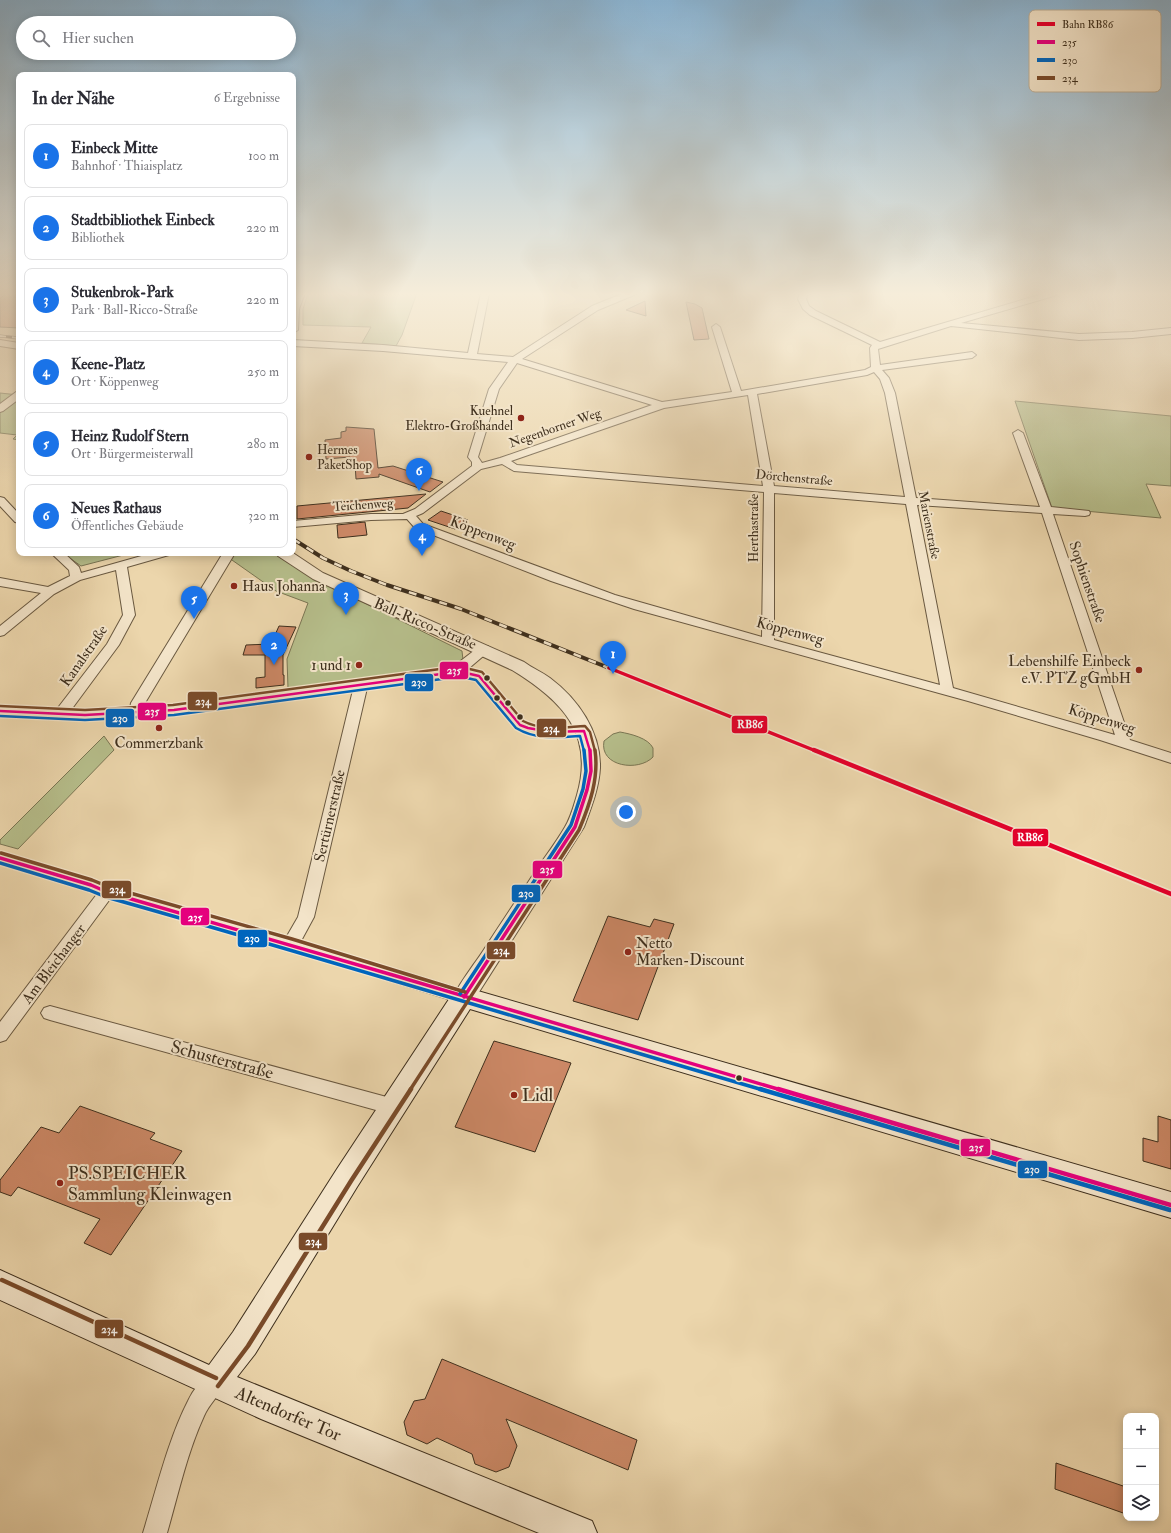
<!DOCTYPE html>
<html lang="de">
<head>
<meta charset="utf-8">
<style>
	:root { --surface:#fff; --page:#f2f2f3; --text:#2b2b33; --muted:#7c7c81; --line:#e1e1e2; --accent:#1a73e8 }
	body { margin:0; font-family:"IM FELL Double Pica",serif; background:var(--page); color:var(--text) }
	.controls { position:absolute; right:12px; bottom:12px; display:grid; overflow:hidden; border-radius:8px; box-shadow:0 2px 10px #0003 }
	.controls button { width:36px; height:36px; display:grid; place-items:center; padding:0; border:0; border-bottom:1px solid var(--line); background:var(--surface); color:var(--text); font:20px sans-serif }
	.you { position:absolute; left:626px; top:812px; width:14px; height:14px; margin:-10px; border:3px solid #fff; border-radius:50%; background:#1a73e8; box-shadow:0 0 0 6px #1a73e833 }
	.badge { display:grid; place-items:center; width:26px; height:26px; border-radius:50%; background:var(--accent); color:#fff; font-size:13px; font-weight:700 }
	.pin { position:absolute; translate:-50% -33px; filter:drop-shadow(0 1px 2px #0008) }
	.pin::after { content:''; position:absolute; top:21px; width:14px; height:12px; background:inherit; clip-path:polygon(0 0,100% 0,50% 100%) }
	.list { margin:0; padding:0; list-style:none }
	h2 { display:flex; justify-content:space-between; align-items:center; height:52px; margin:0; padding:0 16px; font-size:17px }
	h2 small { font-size:13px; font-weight:400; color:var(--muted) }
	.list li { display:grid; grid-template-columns:26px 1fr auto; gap:12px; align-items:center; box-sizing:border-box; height:64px; margin:0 8px 8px; padding:0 8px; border:1px solid var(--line); border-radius:8px }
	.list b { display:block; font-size:15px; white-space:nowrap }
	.list p { margin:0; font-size:13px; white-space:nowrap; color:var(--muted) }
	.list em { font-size:13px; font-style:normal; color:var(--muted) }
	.icon { flex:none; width:22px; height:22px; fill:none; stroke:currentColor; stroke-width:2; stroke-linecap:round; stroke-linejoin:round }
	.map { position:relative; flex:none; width:1171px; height:1533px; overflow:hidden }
	.search { position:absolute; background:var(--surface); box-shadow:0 2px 10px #0003; left:16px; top:16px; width:280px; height:44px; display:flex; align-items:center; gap:10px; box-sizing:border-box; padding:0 14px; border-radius:22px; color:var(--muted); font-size:15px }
	.panel { position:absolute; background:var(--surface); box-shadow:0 2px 10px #0003; left:16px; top:72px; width:280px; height:484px; border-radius:8px }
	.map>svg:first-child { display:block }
	.green { fill:#b6be8b; stroke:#7a7654 }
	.building { fill:#c86; stroke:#3e2f1d }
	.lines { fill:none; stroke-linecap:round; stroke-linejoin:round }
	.minor-casing { stroke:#6a5941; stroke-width:2 }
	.tertiary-casing { stroke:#6a5941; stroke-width:2 }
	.secondary-casing { stroke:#3e2f1d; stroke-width:2 }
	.minor { fill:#f3e4c9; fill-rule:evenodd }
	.tertiary { fill:#f3e4c9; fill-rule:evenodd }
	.secondary { fill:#f3e4c9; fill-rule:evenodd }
	.rail-far1-casing { stroke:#3e2f1d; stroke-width:3 }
	.rail-casing { stroke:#3e2f1d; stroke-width:4 }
	.rail-far1 { stroke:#f3e4c9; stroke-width:2; stroke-dasharray:6; stroke-linecap:butt }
	.rail { stroke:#f3e4c9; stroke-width:2.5; stroke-dasharray:8; stroke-linecap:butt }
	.bus-1-far2-casing { stroke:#f3e4c9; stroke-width:5 }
	.bus-1-far1-casing { stroke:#f3e4c9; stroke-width:6 }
	.bus-1-casing { stroke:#f3e4c9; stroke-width:8 }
	.bus-2-far2-casing { stroke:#f3e4c9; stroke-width:5 }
	.bus-2-far1-casing { stroke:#f3e4c9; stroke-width:6 }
	.bus-2-casing { stroke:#f3e4c9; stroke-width:8 }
	.bus-3-far2-casing { stroke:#f3e4c9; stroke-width:5 }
	.bus-3-far1-casing { stroke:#f3e4c9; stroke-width:6 }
	.bus-3-casing { stroke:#f3e4c9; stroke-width:8 }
	.bus-1-far2 { stroke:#e5007d; stroke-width:2.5 }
	.bus-1-far1 { stroke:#e5007d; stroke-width:3.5 }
	.bus-1 { stroke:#e5007d; stroke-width:4.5 }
	.bus-2-far2 { stroke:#0065bd; stroke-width:2.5 }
	.bus-2-far1 { stroke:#0065bd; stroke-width:3.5 }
	.bus-2 { stroke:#0065bd; stroke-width:4.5 }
	.bus-3-far2 { stroke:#7a4b2a; stroke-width:2.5 }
	.bus-3-far1 { stroke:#7a4b2a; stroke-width:3.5 }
	.bus-3 { stroke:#7a4b2a; stroke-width:4.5 }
	.rail-1-far1-casing { stroke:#f3e4c9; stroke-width:6 }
	.rail-1-casing { stroke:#f3e4c9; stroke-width:8 }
	.rail-1-far1 { stroke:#e4002b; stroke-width:3.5 }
	.rail-1 { stroke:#e4002b; stroke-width:4.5 }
	.poi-dot { fill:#8f2418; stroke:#f3e4c9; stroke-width:1.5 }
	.bus-dot { fill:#3e2f1d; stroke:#f3e4c9; stroke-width:1.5 }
	.labels { text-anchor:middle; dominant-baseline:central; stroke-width:4; stroke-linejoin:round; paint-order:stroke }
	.far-poi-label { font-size:13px; fill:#3e2f1d; stroke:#f3e4c9; text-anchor:end }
	.far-street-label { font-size:13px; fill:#3e2f1d; stroke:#f3e4c9 }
	.street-label { font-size:15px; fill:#3e2f1d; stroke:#f3e4c9 }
	.poi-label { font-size:15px; fill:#3e2f1d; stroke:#f3e4c9; text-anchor:start }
	.near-street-label { font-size:18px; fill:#3e2f1d; stroke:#f3e4c9 }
	.near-poi-label { font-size:18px; fill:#3e2f1d; stroke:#f3e4c9; text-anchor:start }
	.key { fill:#f3e4c9; stroke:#bdae95; stroke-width:1 }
	.key-label { font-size:11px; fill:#3e2f1d }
	.line-badge { stroke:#f3e4c9; stroke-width:1.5 }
	.badge-label { font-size:11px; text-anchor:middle; font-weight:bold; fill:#fff }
</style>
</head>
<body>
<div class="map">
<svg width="1171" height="1533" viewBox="0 0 1171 1533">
	<rect width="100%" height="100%" fill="#ecd6ac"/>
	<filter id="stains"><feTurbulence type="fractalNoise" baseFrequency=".005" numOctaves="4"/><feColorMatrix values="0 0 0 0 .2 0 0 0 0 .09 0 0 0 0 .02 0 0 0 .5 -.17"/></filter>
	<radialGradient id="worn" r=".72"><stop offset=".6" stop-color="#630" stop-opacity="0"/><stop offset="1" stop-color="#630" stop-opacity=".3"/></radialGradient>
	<path class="green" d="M308,293H417L402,335L396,346L362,343L371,327L303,325V309Z
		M0,393L19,395V440L13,439L17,435L0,433Z
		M1015,401L1171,416V486L1146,484L1161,518L1052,508Z
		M67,553H131L81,566L64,554Z
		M222,553H273L306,574L462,651L463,660L438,670L288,688L287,659L308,603L276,591Z
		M620,732C631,734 648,738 653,748V757C639,772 599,767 604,741L613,734Z
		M104,736L114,750L18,849L0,844V840Z"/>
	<path class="building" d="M8,293L19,294V328L0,327V298Z
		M645,301L646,316L626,310Z
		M686,302L695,304L702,308L709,339L694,340Z
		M346,427L374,429L378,468L393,466L443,482L430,492L379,474V477L356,479L355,464H350V457L326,459L325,440L341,438V432L346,431Z
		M426,494L408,508L297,519V506Z
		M441,511L468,520L455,529L428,520Z
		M365,522L367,535L338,538L337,525Z
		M279,626L296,627L283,655V675H284V685L256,688V678L265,677V655H243L246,645L271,644Z
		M608,916L650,927L654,919L674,924L638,1020L573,1001Z
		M494,1041L571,1063L535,1152L455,1127Z
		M80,1106L155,1133L150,1139L182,1151L111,1255L84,1243L100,1219L18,1187L11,1196L0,1192V1180L41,1127L59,1133Z
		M1158,1116L1171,1120V1169L1143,1161V1138L1158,1142Z
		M442,1359L637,1440L628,1470L506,1419L517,1446L509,1467L496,1472L475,1464L472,1454L437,1438L427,1444L407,1435L404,1422L414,1401L425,1399Z
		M1056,1463L1126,1487V1514L1055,1489Z"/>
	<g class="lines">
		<defs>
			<path id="minor" d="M481,293H489L477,354L513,357L592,306L624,293H635L634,295L598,310L522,359L662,402L732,392L712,327L716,324L720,327L741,391L865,370L871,367L870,348L872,345L810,315L803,309L798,299L800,293H808L806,299L809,306L816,311L880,342L1046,293H1058L1057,295L961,323L1079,334L1132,332L1171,328V334L1132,338L1079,340L951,326L878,349L880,365L972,352L976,355L972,358L882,370L889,378L895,393L916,498L1040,507L1013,433L1018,430L1023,433L1051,507L1089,511L1090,513L1089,515L1085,516L1053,514L1130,740L1171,753V763L1100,740L968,701L634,609L551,581L415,528L407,519L371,520L293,527V521L371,514H403L415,509L472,466V462L468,457L489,389L508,362L383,351L293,346V340L383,345L468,353ZM517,363L652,405L500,458L482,463L478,457L499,389ZM874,372L880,379L885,393L905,497L774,486L757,394L867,375ZM748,395L763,486L517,465L511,461L664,408ZM502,464L514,471L764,492L762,637L615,595L423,524L416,516L423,513L481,469ZM774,493L906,504L940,685L774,640ZM917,505L1042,513L1115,735L953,688Z
				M0,340L19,343V349L0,346Z
				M19,391V399L3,411L0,412V404L16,392Z
				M0,497L4,498L19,514V523L15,522L0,506Z
				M51,553H64L79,567L81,573L152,553H171L169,555L127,567L135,615L119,645L71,710L130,709L131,703L223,553H235L145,703L143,708L174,706L439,670L458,663L480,646H488L490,649L488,652L468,669L446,677L367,688L314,917L301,941L470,992L472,997L470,1002L464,1004L291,950L110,899L6,1040L0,1042V1022L97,894L86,889L0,864V852L96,881L111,887L287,936L298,917L353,690C281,700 209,712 136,717C91,720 46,717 0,715V707L57,709L107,644L123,615L116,570L80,580L54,594L4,635L0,636V626L41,593L0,586V578L48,587L70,576L69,570Z
				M50,1006L394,1099L400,1101L403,1107L400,1113L394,1115L50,1020L44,1018L41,1013L44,1008Z
				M214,1372L222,1375L225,1383C220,1395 209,1404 204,1416C187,1453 178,1495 167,1533H143C156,1491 168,1440 188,1401C193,1390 203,1377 214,1372Z"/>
			<path id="tertiary" d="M295,293H305L299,309L298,330L293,333V298Z
				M276,553H293L323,573L524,662C532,668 542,672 550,678C578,699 601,732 600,768C599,788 591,808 584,827L472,1003L464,1006L456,1003L453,997C461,981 473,966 483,951C501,923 520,895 538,867C547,854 557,841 565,827C571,817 574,805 577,795C595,733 561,700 512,670L313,579L278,556Z"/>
			<path id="secondary" d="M464,987L1171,1192V1218L470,1009L357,1187L255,1354L237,1377L592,1521L597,1533H539L261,1419L0,1300V1270L209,1365L233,1332L337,1169L455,990Z"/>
		</defs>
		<use href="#minor" class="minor-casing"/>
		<use href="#tertiary" class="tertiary-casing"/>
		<use href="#secondary" class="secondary-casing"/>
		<use href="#minor" class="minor"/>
		<use href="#tertiary" class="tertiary"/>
		<use href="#secondary" class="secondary"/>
		<defs>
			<path id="rail-far1" d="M0,336L19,338"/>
			<path id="rail" d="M293,539L323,558L351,571L387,585L461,609L609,668"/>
		</defs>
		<use href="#rail-far1" class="rail-far1-casing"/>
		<use href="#rail" class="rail-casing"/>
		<use href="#rail-far1" class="rail-far1"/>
		<use href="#rail" class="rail"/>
		<defs>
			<path id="bus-1-far2" d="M0,711L85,715L174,710L441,674L453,670L479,676L520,725L528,728L551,732L584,731L590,751"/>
			<path id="bus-1-far1" d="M0,858L91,885L107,892C332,956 557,1024 781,1090
				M464,997L575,827L587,790L591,771L590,750"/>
			<path id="bus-1" d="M778,1089L1171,1205"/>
			<path id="bus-2-far2" d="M0,716L85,720L174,715L442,679L453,675L476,680L516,728C536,740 557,738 580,736L584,751"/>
			<path id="bus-2-far1" d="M0,863L89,890L106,897C326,959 544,1026 763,1090
				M460,994L571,825L583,789L586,771L584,750"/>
			<path id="bus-2" d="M760,1089L1170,1210"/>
			<path id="bus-3-far2" d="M0,706L85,710L173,705L440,669L453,665L482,672L523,721C542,731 564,727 585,726L590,732L595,751"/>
			<path id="bus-3-far1" d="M1,853L92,880L109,887L292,939L465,992
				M410,1090L579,830C590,804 599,778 595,750"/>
			<path id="bus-3" d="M2,1280L216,1378
				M218,1386L248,1346L351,1181L411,1089"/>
		</defs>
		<use href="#bus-1-far2" class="bus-1-far2-casing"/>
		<use href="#bus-1-far1" class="bus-1-far1-casing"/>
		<use href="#bus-1" class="bus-1-casing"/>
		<use href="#bus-2-far2" class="bus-2-far2-casing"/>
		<use href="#bus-2-far1" class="bus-2-far1-casing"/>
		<use href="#bus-2" class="bus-2-casing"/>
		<use href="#bus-3-far2" class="bus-3-far2-casing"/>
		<use href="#bus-3-far1" class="bus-3-far1-casing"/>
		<use href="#bus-3" class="bus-3-casing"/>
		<use href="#bus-1-far2" class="bus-1-far2"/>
		<use href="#bus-1-far1" class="bus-1-far1"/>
		<use href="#bus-1" class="bus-1"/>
		<use href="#bus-2-far2" class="bus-2-far2"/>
		<use href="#bus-2-far1" class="bus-2-far1"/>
		<use href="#bus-2" class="bus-2"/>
		<use href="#bus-3-far2" class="bus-3-far2"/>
		<use href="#bus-3-far1" class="bus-3-far1"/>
		<use href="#bus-3" class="bus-3"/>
		<defs>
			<path id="rail-1-far1" d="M609,668L816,751"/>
			<path id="rail-1" d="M814,750L1171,894"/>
		</defs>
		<use href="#rail-1-far1" class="rail-1-far1-casing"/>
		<use href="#rail-1" class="rail-1-casing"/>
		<use href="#rail-1-far1" class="rail-1-far1"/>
		<use href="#rail-1" class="rail-1"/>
	</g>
	<linearGradient id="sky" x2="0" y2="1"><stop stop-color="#8bb5d4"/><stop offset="0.58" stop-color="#f6edda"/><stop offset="1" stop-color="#f6edda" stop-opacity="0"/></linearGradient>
	<rect width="1171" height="507" fill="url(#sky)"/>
	<g class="poi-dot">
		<circle cx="521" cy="418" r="4"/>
		<circle cx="309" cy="457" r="4"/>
		<circle cx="234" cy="586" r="4"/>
		<circle cx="359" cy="665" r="4"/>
		<circle cx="1139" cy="670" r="4"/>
		<circle cx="159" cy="728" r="4"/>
		<circle cx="628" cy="952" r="4"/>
		<circle cx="514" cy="1095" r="4"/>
		<circle cx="60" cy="1183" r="4"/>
	</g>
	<g class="bus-dot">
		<circle cx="487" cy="678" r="3.5"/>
		<circle cx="497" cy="698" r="3.5"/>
		<circle cx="508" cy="703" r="3.5"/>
		<circle cx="520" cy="717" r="3.5"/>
		<circle cx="739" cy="1078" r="3.5"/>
	</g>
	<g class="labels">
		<g class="far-poi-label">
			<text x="513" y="411">Kuehnel<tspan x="513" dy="15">Elektro-Großhandel</tspan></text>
			<text x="317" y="450" text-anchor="start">Hermes<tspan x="317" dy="15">PaketShop</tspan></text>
		</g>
		<g class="far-street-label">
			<text transform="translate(555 428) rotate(-19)">Negenborner Weg</text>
			<text transform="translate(794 478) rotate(5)">Dörchenstraße</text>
			<text transform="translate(363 505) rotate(-4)">Teichenweg</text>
			<text transform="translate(929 525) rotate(79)">Marienstraße</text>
			<text transform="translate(754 528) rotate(-90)">Herthastraße</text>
		</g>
		<g class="street-label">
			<text transform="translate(483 533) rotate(21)">Köppenweg</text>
			<text transform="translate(1087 582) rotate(71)">Sophienstraße</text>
			<text transform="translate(425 624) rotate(23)">Ball-Ricco-Straße</text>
			<text transform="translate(790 631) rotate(15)">Köppenweg</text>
			<text transform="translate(84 656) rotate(-55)">Kanalstraße</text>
			<text transform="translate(1102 719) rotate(17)">Köppenweg</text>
			<text transform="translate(330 816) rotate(-77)">Sertürnerstraße</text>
			<text transform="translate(54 964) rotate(-53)">Am Bleichanger</text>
		</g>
		<g class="poi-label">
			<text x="242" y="586">Haus Johanna</text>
			<text x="1131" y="661" text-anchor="end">Lebenshilfe Einbeck<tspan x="1131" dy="17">e.V. PTZ gGmbH</tspan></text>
			<text x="351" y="665" text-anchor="end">1 und 1</text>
			<text x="159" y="743" text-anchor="middle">Commerzbank</text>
			<text x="636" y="943">Netto<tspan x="636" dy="17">Marken-Discount</tspan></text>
		</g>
		<g class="near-street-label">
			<text transform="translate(222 1060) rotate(15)">Schusterstraße</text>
			<text transform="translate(288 1414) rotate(23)">Altendorfer Tor</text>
		</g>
		<g class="near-poi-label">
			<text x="522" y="1095">Lidl</text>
			<text x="68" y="1173">PS.SPEICHER<tspan x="68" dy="21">Sammlung Kleinwagen</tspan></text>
		</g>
	</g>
	<rect x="1029" y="10" width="132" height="82" rx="6" class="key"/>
	<rect x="1037" y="22" width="18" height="4" fill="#e4002b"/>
	<rect x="1037" y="40" width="18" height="4" fill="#e5007d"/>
	<rect x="1037" y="58" width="18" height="4" fill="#0065bd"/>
	<rect x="1037" y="76" width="18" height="4" fill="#7a4b2a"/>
	<g class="key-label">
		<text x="1062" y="28">Bahn RB86</text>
		<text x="1062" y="46">235</text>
		<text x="1062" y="64">230</text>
		<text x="1062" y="82">234</text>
	</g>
	<g class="line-badge">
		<rect x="439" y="661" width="30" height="19" rx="4" fill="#e5007d"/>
		<rect x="404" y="673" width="30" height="19" rx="4" fill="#0065bd"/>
		<rect x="187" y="691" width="31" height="20" rx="4" fill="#7a4b2a"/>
		<rect x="137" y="702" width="30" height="19" rx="4" fill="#e5007d"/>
		<rect x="105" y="708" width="30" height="20" rx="4" fill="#0065bd"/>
		<rect x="731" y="715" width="37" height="19" rx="4" fill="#e4002b"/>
		<rect x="536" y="718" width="31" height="20" rx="4" fill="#7a4b2a"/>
		<rect x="1012" y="828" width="37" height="19" rx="4" fill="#e4002b"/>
		<rect x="532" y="860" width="31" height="19" rx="4" fill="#e5007d"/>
		<rect x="101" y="880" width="31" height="19" rx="4" fill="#7a4b2a"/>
		<rect x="511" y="884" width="30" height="19" rx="4" fill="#0065bd"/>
		<rect x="180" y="907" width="30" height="19" rx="4" fill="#e5007d"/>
		<rect x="237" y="929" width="31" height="19" rx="4" fill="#0065bd"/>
		<rect x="486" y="941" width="30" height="19" rx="4" fill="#7a4b2a"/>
		<rect x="960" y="1138" width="31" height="19" rx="4" fill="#e5007d"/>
		<rect x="1017" y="1160" width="31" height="19" rx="4" fill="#0065bd"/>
		<rect x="298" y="1232" width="30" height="19" rx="4" fill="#7a4b2a"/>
		<rect x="94" y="1319" width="30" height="20" rx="4" fill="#7a4b2a"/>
	</g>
	<g class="badge-label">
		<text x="454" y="674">235</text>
		<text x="419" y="686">230</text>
		<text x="203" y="705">234</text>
		<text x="152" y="715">235</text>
		<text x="120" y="722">230</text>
		<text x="750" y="728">RB86</text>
		<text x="551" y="732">234</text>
		<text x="1030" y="841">RB86</text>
		<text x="547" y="873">235</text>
		<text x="117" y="893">234</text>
		<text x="526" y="897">230</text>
		<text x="195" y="921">235</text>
		<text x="252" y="942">230</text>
		<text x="501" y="954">234</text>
		<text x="976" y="1151">235</text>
		<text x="1032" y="1173">230</text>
		<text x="313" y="1245">234</text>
		<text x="109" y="1333">234</text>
	</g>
	<rect width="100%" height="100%" filter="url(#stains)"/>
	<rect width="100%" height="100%" fill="url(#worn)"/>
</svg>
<div class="controls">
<button>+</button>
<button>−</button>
<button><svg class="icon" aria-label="layers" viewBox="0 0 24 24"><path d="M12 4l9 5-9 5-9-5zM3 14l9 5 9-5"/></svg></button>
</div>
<div class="you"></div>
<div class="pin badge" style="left:613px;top:674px">1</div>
<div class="pin badge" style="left:274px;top:665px">2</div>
<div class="pin badge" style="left:346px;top:615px">3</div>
<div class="pin badge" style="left:422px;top:556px">4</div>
<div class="pin badge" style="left:194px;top:619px">5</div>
<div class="pin badge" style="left:419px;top:491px">6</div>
<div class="search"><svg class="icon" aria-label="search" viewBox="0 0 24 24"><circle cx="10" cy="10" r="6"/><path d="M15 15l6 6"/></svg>Hier suchen</div>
<section class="panel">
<h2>In der Nähe<small>6 Ergebnisse</small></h2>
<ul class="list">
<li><span class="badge">1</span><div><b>Einbeck Mitte</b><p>Bahnhof · Thiaisplatz</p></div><em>100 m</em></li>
<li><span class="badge">2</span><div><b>Stadtbibliothek Einbeck</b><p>Bibliothek</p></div><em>220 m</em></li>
<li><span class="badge">3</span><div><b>Stukenbrok-Park</b><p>Park · Ball-Ricco-Straße</p></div><em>220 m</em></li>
<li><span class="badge">4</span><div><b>Keene-Platz</b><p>Ort · Köppenweg</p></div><em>250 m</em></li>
<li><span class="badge">5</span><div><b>Heinz Rudolf Stern</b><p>Ort · Bürgermeisterwall</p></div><em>280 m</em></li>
<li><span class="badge">6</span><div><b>Neues Rathaus</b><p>Öffentliches Gebäude</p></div><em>320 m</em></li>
</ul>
</section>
</div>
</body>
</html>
